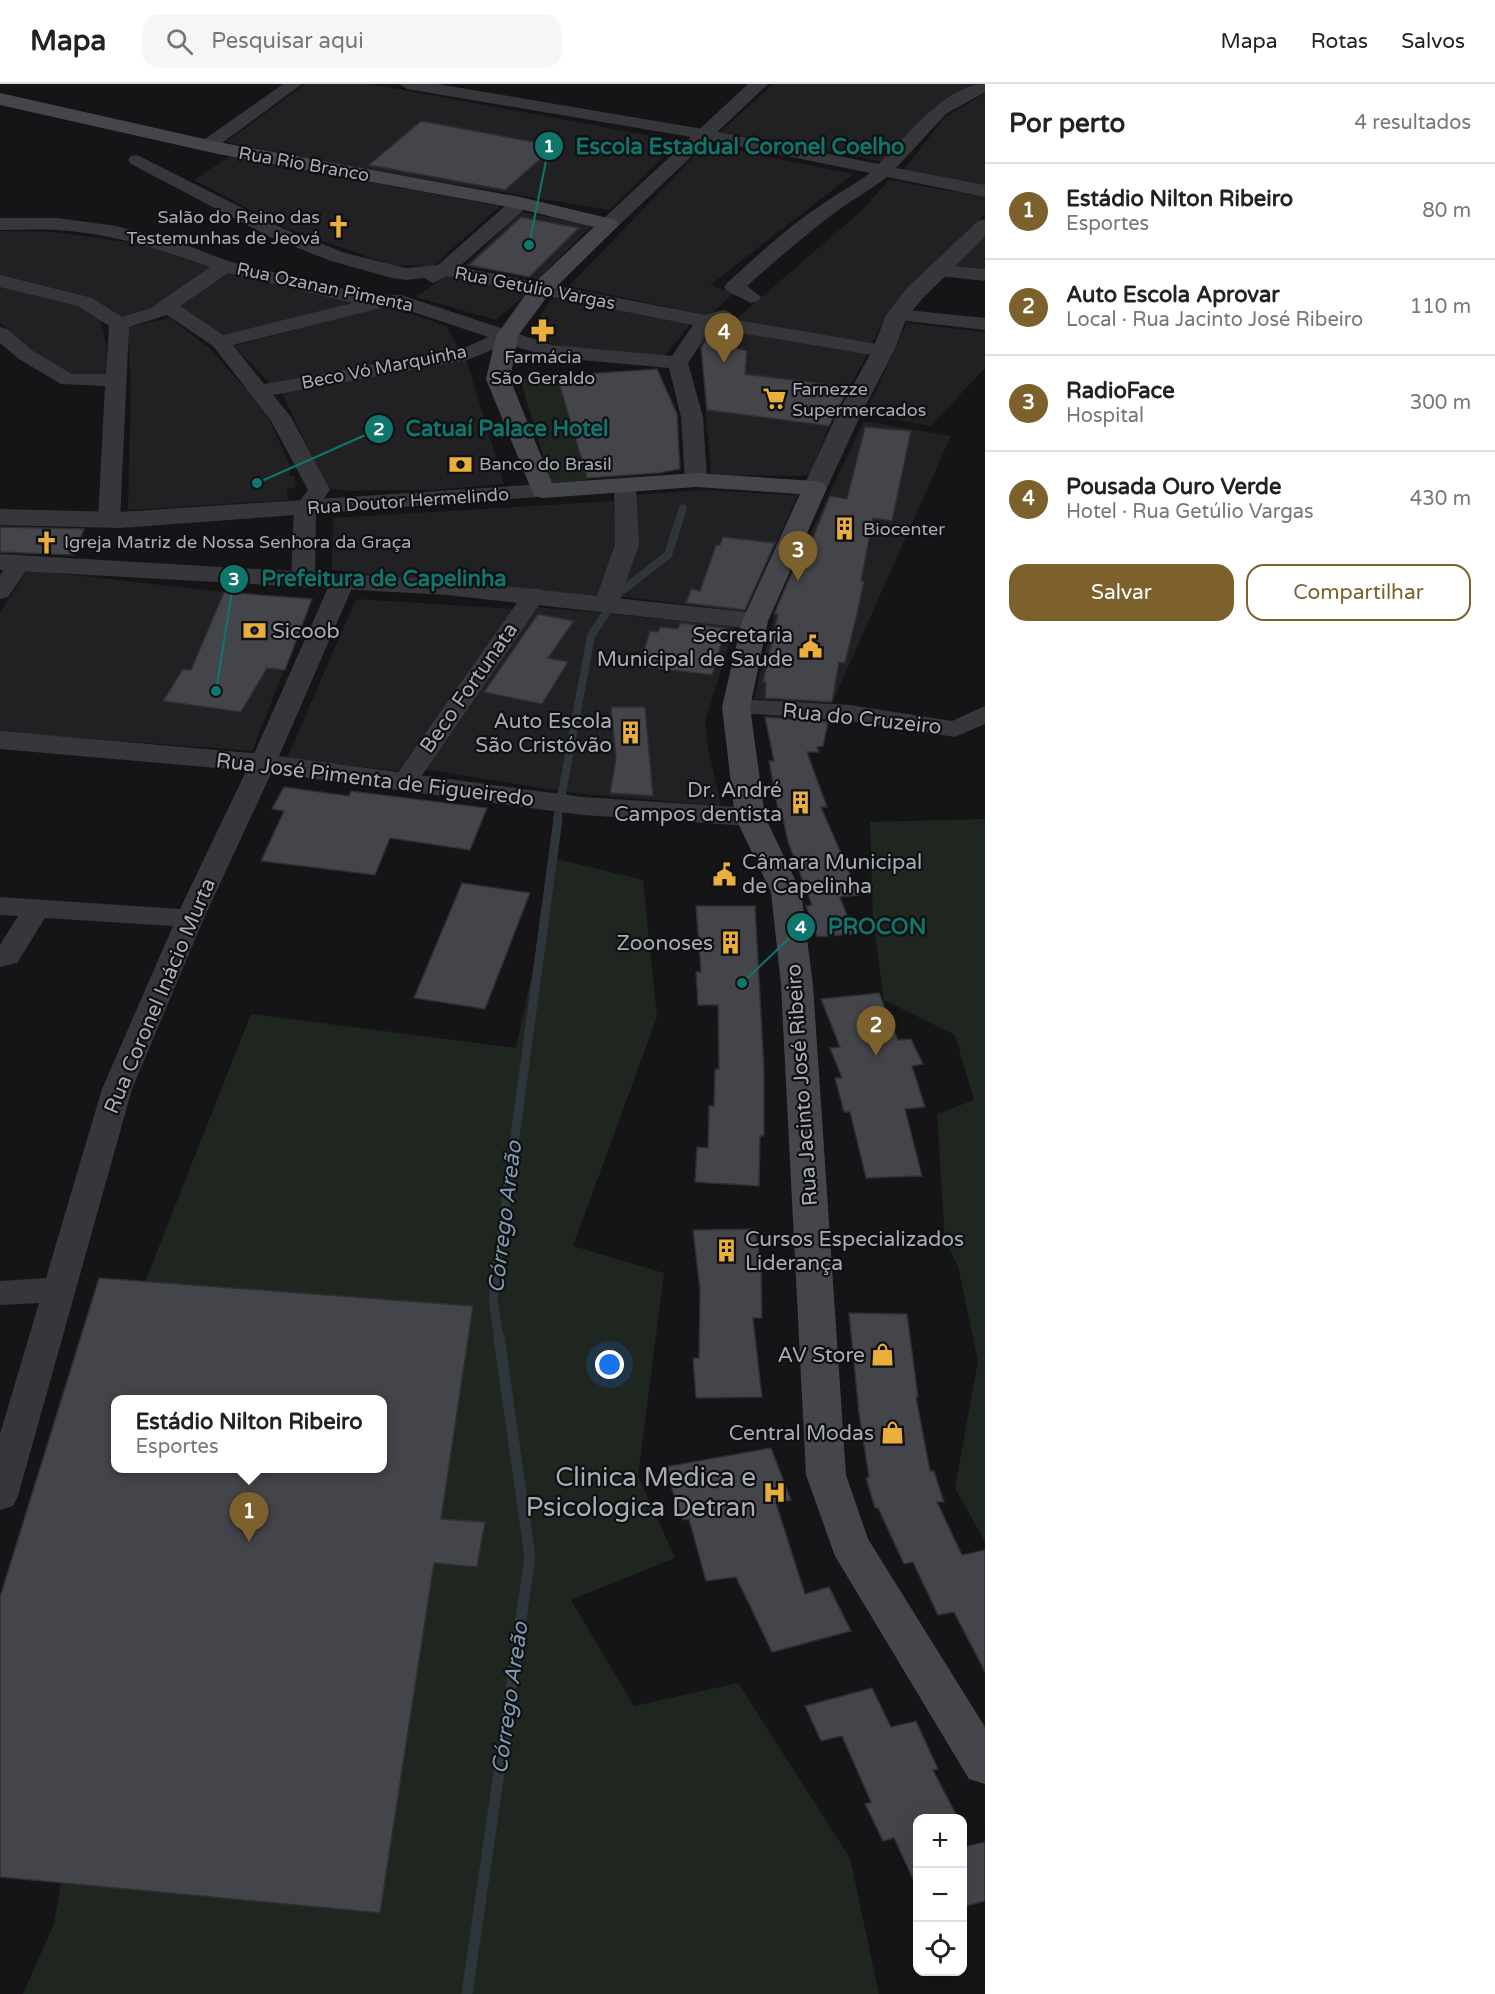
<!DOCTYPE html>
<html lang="pt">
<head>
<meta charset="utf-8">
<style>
	:root { --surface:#fff; --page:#f6f6f6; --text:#222; --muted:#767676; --line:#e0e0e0; --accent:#7c612d }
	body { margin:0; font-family:"Varela Round",sans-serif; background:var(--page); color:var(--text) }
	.controls { position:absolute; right:18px; bottom:18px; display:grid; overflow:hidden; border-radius:12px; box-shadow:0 6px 24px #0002 }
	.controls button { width:54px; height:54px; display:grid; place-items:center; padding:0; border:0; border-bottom:2px solid var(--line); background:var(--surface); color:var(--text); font:30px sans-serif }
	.you { position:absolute; left:610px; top:1281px; width:21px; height:21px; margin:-15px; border:4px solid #fff; border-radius:50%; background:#1a73e8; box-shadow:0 0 0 9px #1a73e833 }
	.badge { display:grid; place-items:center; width:39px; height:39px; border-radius:50%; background:var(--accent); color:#fff; font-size:20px; font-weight:700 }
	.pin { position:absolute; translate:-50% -50px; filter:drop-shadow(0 2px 3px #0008) }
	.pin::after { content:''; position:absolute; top:32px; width:21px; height:18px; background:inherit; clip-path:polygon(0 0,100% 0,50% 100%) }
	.popup { position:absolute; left:111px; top:1311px; width:276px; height:78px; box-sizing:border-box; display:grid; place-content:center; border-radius:12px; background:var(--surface); filter:drop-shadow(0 2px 4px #0005); font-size:20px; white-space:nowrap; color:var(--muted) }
	.popup b { font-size:22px; color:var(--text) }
	.popup::after { content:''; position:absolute; left:50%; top:100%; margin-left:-12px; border:12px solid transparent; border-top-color:var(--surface) }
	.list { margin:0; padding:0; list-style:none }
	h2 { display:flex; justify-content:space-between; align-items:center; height:78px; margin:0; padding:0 24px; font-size:26px }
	h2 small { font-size:20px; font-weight:400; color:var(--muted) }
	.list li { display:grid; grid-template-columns:39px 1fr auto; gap:18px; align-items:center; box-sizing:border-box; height:96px; padding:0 24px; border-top:2px solid var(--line) }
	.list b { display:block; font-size:22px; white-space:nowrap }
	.list p { margin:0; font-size:20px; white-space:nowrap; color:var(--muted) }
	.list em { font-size:20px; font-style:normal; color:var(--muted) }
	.actions { display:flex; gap:12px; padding:18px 24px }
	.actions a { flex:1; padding:14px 0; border:2px solid var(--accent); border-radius:18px; text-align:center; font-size:21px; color:var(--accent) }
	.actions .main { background:var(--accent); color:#fff }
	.icon { flex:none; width:33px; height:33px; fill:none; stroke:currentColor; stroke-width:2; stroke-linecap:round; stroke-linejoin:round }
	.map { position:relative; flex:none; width:985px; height:1910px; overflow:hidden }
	header { display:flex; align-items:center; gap:36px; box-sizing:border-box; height:84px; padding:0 30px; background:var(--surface); border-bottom:2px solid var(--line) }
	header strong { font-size:28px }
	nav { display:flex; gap:33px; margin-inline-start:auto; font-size:21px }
	.search { width:420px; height:54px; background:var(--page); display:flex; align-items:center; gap:15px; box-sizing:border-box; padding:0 21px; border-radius:18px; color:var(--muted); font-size:22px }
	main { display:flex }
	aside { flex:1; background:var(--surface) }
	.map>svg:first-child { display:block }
	.built { fill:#212124 }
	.green { fill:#1f2620 }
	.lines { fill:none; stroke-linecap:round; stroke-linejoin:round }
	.stream-far2 { stroke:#2e363c; stroke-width:8 }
	.stream-far1 { stroke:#2e363c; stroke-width:9 }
	.stream { stroke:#2e363c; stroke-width:11 }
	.building { fill:#44454a; stroke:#2f2f33; stroke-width:1.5; fill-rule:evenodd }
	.minor { fill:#36373b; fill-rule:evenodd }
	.tertiary { fill:#36373b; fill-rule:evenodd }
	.secondary { fill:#44464b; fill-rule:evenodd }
	.labels { text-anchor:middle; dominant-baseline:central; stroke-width:4.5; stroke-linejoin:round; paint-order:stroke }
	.far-street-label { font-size:18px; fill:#a7acb6; stroke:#101012 }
	.far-poi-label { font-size:18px; fill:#a7acb6; stroke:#101012; text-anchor:start }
	.poi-label { font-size:21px; fill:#a7acb6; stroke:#101012; text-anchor:end }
	.street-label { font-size:21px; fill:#a7acb6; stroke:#101012 }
	.water-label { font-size:22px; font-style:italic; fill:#8099b0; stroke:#101012 }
	.near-poi-label { font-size:26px; fill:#a7acb6; stroke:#101012; text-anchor:end }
	.leader { fill:none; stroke:#0f766e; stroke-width:2 }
	.callout-dot { fill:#0f766e; stroke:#101012; stroke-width:2 }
	.mark-label { font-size:18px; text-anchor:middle; font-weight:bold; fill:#fff }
	.callout-label { font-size:22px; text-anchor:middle; font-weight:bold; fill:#0f766e; stroke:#101012; stroke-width:4.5; stroke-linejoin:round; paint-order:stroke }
</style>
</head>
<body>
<header>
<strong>Mapa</strong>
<div class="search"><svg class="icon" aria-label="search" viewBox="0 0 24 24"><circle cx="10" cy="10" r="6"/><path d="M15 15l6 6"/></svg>Pesquisar aqui</div>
<nav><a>Mapa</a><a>Rotas</a><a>Salvos</a></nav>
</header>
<main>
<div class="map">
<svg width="985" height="1910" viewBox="0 0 985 1910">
	<rect width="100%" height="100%" fill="#151517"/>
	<path class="built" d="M305,0H371L679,57L609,126L356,84L226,58Z
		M773,0H978L932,26L882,78L792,59L719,49Z
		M985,9V103L903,87L944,34Z
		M706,60L853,90L710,201L734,209L709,232L569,202Z
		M230,72L500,122L433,182L392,181L285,144L194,96Z
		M889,96L985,113V130L887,231L871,260L735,236L860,128Z
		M521,128L592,141L538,195L465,182Z
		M0,147L54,148L155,162L213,183L150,226L124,235L0,193Z
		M985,150V188L948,185Z
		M231,186L362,218L225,253L177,221Z
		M448,190L530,207L496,236L416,213Z
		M0,200L51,211L99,229L106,259L107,294H74L28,264L0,239Z
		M555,214L691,239L664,273L594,268L537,257V237L550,217Z
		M386,221L446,242L460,267L271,300L234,262Z
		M170,234L208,263L265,326L289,379L290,392H295L296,404L287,405L288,416L128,426L131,299L127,243Z
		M907,239L985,248V284L931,342L865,330Z
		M710,242L868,269L829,342L810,392L711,391L700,255Z
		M466,274L504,400L432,406L348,407L327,404L281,307Z
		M864,337L951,352L832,619L754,615L777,519Z
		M702,406L798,411L745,528L618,512L634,411Z
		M613,417L619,462L598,514L332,486L333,434Z
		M28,486L224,508L312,515L252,667L0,648V528Z
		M356,515L514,525L398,687L287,674Z
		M538,523L735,542L705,637L708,663L721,722L573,709L422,685Z"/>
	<path class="green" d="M557,292L587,396L551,399L520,295Z
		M985,735V1458L955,1404L978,1277L958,1182L945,1157L937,1030L974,1016L955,951L884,916L873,835L870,738Z
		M557,775L643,796L657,933L573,1162L664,1189L638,1392L675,1474L571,1516L634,1622L738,1599L850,1774L879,1910H23L54,1840L61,1799L379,1829L473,1223L145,1198L251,930L516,964Z"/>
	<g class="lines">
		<path class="stream-far2" d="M557,736L591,552L620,508L668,471L683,424"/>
		<path class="stream-far1" d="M499,1255L493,1215L558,735"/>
		<path class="stream" d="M467,1910L530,1473L499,1253"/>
	</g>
	<path class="building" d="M421,37L555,62L505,106L369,81Z
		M521,133L579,144L529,193L469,181Z
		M706,256L747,267L745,290L849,303L829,342L707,326L701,264Z
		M657,285L677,330L680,385L659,389L587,394L557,292Z
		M865,343L911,347L892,437L873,434L861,497H864L857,530L845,579L839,578L832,618L765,614L766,598H763L778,530H774L803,463H809L830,412L847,415Z
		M0,443L84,445L74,471L0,468Z
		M723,453L775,459L745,526L686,519L691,505L700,507L716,461H720Z
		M224,508L312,515L285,586L267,584L241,628L163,617L183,585L191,586Z
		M538,530L574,537L548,574L568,578L542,620L484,608Z
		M680,539L726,544L712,591L639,582L650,547L658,548L660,543L678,545Z
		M611,623H645L653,712L610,709L616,675Z
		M765,633L828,638L823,662L817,663L819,668H807L827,723H821L859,811L840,813L854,850L817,853L806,822L812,821L788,758L781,725L778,726L769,677H774Z
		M284,703L349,712L351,707L487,724L470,766L390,754L375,791L261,777L284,727L272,725Z
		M462,799L530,809L485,925L414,914Z
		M696,822H755L764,986V1052H760L759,1102L695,1098L697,1063L708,1064L709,1022H714L715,985H719L718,921H698L696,888H701Z
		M879,909L898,956L911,955L923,980L912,982L925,1023L905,1025L922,1092L866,1094L850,1028H844L835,994H842L830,964L840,963L821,915Z
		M755,1145L761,1181L762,1234H753L762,1313L696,1314L693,1274H699L700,1205L693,1146Z
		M99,1194L473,1222L441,1435L485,1438L477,1483L434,1479L380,1829L0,1793V1513ZM116,1316H382V1384H116Z
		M849,1229L907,1230L918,1313H916L930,1387H934L944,1418H937L962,1471L985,1466V1588L954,1528L938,1531L913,1478L904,1480L878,1424H875L866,1394L869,1393L859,1329Z
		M771,1364L791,1416L776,1419L805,1510L829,1503L851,1547L772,1568L736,1493L706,1497L689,1435L683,1436L664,1383Z
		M872,1604L891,1643L916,1637L938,1685L933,1686L958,1734H918V1806L894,1754L883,1757L865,1720L871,1718L842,1652L821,1657L805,1622Z
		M985,1758V1817L963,1823V1763Z"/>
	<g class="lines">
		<path class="minor" d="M283,0H302L214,65H202L199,61L202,57Z
			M399,0H437L703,45L879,80C905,54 946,0 985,0V8L946,30L896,84L985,101V113L887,93C871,106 853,115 837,127C805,151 776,176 747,202L761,213L758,217L751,219L727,207L724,203L727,199C759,170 791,140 827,117C841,107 856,100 870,89L703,55L407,5Z
			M137,71L284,145L345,169L406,184L438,181L513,115H527L529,119L527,123L459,183L705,231L723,226L730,228L733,232L731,235L883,261L890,263L893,267L890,271L883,273L711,244L688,279L703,333L707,396L704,401L696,403L688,401L685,396L681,333L669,284L549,273L507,260L467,276L273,311L291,333L330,406L316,425L315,497L311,502L303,504L295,502L291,497L294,425L308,406L270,335L213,262L167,231L129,243L120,436L117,441L109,443L101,441L98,436L105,302L61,300L19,275L0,259V243L7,245L33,267L72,290H106L109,242L78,222L0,203V191L92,214L122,233L151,224L210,183C160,165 110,149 56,146C38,145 19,146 0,146V134H57L116,142L175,157L231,178L365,210L401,211L552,261L672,272L693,241L447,192L433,199L424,194L406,196L392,194L331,177L270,153L131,80L128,76L131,72ZM228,189L353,219L223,251L180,222ZM383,221H392L488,253L462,265L264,300L233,261L381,224Z
			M937,181L985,185V197L930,191L927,187L930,183Z
			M897,225L985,234V246L890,235L887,231L890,227Z
			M625,395L633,397L636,402L639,461L618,520L614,525L606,527L598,525L594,520L615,461L614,402L617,397Z
			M19,473L27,475L31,480L8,513L0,515V491L11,475Z
			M343,490L351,492L355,497L276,679L204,834L132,1005L18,1412L13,1422L0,1426V1350L39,1219L0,1221V1197L46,1194L102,1005L173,842L45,834L17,879L0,883V861L18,832L0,831V813L180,825L250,679L331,497L335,492Z
			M534,504L542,506L546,511L414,703L405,705L396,703L392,697L396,691L526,506Z
			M736,615L850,621L952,637L985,622V640L955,653L850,637L727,628L723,623L727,618Z"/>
		<path class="tertiary" d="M748,0H768L616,144L609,146L602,144L599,140L602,136Z
			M985,135V153L923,214L907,233L894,267L861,330L827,404L824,409L815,411L806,409L803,404L837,330L872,267L886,231L907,204L978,137Z
			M543,400L552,402L555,407L552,412L120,444L0,441V425L120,428Z
			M0,470L447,496L755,529L764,531L768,537L764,543L755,545L447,511L0,486Z
			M0,647L263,670L583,713L750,724L760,727L765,733L760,739L750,742L583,731L263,688L0,665Z"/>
		<path class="secondary" d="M0,9L218,58L520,113L616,136L619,140L616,144L549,210L518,252L510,295L552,399L696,389L815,397L824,399L827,404L768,537L750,623L765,733L801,808L813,901L846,1391L868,1455L985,1643V1700L969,1695L835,1472L806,1391L781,901L771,808L735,733L722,623L742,537L800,410L696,403L543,414L534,412L486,295L496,252L533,200L594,143L520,125L218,70L0,21Z"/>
	</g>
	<defs>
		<symbol id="church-bare" viewBox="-9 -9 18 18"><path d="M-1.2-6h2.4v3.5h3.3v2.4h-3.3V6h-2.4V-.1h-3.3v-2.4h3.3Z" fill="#e9ae3b" stroke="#101012" stroke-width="2.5" paint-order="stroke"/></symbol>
		<symbol id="pharmacy-bare" viewBox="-9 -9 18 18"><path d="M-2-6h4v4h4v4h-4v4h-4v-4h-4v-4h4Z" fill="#e9ae3b" stroke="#101012" stroke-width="2.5" paint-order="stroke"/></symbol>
		<symbol id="supermarket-bare" viewBox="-9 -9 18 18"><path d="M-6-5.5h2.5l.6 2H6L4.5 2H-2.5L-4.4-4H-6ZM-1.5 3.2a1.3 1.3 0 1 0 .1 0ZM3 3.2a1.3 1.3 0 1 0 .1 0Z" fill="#e9ae3b" stroke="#101012" stroke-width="2.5" paint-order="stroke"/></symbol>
		<symbol id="bank-bare" viewBox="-9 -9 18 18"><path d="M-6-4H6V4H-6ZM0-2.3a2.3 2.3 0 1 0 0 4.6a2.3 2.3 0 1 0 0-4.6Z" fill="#e9ae3b" stroke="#101012" stroke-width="2.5" paint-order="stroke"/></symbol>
		<symbol id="building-bare" viewBox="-9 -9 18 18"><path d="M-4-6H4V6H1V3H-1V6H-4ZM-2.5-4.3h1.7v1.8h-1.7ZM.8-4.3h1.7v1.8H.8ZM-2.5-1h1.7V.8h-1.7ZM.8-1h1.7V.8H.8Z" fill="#e9ae3b" stroke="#101012" stroke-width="2.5" paint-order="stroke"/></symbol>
		<symbol id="civic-bare" viewBox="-9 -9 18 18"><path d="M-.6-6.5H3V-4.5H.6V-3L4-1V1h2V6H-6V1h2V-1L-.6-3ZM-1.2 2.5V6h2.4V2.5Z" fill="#e9ae3b" stroke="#101012" stroke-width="2.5" paint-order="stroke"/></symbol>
		<symbol id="shop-bare" viewBox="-9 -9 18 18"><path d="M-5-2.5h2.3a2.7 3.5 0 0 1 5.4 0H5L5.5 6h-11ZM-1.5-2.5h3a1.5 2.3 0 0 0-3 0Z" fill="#e9ae3b" stroke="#101012" stroke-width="2.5" paint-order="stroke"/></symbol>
		<symbol id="hospital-bare" viewBox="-9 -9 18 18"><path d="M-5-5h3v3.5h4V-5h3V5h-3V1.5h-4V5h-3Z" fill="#e9ae3b" stroke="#101012" stroke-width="2.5" paint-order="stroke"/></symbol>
	</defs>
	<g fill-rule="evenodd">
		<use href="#church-bare" x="322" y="126" width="33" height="33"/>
		<use href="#pharmacy-bare" x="526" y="230" width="33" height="33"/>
		<use href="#supermarket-bare" x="758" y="298" width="33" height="33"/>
		<use href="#bank-bare" x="444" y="364" width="33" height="33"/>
		<use href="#building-bare" x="828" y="428" width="33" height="33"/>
		<use href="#church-bare" x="30" y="442" width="33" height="33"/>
		<use href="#bank-bare" x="238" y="530" width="33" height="33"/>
		<use href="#civic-bare" x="794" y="546" width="33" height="33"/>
		<use href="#building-bare" x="614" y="632" width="33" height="33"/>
		<use href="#building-bare" x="784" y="702" width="33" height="33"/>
		<use href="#civic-bare" x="708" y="774" width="33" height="33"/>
		<use href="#building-bare" x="714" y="842" width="33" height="33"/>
		<use href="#building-bare" x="710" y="1150" width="33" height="33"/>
		<use href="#shop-bare" x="866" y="1254" width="33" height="33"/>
		<use href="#shop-bare" x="876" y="1332" width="33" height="33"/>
		<use href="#hospital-bare" x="758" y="1392" width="33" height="33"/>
	</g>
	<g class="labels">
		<g class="far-street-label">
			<text transform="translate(304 80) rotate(10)">Rua Rio Branco</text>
			<text transform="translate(325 203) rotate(12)">Rua Ozanan Pimenta</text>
			<text transform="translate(535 204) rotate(11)">Rua Getúlio Vargas</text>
			<text transform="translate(384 283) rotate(-11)">Beco Vó Marquinha</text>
			<text transform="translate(408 417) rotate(-4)">Rua Doutor Hermelindo</text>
		</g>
		<g class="far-poi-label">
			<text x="320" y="133" text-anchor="end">Salão do Reino das<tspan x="320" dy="21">Testemunhas de Jeová</tspan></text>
			<text x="543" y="273" text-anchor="middle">Farmácia<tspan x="543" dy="21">São Geraldo</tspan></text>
			<text x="792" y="305">Farnezze<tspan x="792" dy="21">Supermercados</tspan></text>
			<text x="479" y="380">Banco do Brasil</text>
			<text x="863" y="445">Biocenter</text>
			<text x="64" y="458">Igreja Matriz de Nossa Senhora da Graça</text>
		</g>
		<g class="poi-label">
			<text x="272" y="547" text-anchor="start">Sicoob</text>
			<text x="793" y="551">Secretaria<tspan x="793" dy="24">Municipal de Saude</tspan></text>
			<text x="612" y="637">Auto Escola<tspan x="612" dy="24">São Cristóvão</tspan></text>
			<text x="782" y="706">Dr. André<tspan x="782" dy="24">Campos dentista</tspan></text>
			<text x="742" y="778" text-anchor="start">Câmara Municipal<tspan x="742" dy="24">de Capelinha</tspan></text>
			<text x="713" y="859">Zoonoses</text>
			<text x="745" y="1155" text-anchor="start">Cursos Especializados<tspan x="745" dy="24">Liderança</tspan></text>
			<text x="865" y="1271">AV Store</text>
			<text x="874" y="1349">Central Modas</text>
		</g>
		<g class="street-label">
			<text transform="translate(469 604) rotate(-55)">Beco Fortunata</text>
			<text transform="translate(862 635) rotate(6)">Rua do Cruzeiro</text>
			<text transform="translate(375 696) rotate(7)">Rua José Pimenta de Figueiredo</text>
			<text transform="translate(160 912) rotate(-67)">Rua Coronel Inácio Murta</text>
			<text transform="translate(802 1001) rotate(-94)">Rua Jacinto José Ribeiro</text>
		</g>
		<g class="water-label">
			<text transform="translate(505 1133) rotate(-83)">Córrego Areão</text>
			<text transform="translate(510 1614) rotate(-82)">Córrego Areão</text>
		</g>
		<g class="near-poi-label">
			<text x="756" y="1393">Clinica Medica e<tspan x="756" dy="30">Psicologica Detran</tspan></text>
		</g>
	</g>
	<path class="leader" d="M529 161L549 62M257 399L379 345M216 607L234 495M742 899L801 843"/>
	<g class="callout-dot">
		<circle cx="529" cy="161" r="6"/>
		<circle cx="257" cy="399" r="6"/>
		<circle cx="216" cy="607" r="6"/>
		<circle cx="742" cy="899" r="6"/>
		<circle cx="549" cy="62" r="15"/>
		<circle cx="379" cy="345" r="15"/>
		<circle cx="234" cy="495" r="15"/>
		<circle cx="801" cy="843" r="15"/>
	</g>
	<g class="mark-label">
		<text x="549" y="68">1</text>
		<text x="379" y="351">2</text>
		<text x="234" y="501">3</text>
		<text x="801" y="849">4</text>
	</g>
	<g class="callout-label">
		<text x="740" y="70">Escola Estadual Coronel Coelho</text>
		<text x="507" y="352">Catuaí Palace Hotel</text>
		<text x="384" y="502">Prefeitura de Capelinha</text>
		<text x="877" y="850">PROCON</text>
	</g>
</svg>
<div class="controls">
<button>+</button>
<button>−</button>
<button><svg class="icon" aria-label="locate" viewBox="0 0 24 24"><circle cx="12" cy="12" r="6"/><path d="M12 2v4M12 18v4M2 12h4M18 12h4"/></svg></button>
</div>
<div class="you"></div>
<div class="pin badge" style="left:249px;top:1458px">1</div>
<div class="popup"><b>Estádio Nilton Ribeiro</b>Esportes</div>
<div class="pin badge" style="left:876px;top:972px">2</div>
<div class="pin badge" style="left:798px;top:497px">3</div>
<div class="pin badge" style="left:724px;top:279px">4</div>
</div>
<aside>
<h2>Por perto<small>4 resultados</small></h2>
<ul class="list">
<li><span class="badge">1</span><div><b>Estádio Nilton Ribeiro</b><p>Esportes</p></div><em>80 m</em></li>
<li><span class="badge">2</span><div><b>Auto Escola Aprovar</b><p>Local · Rua Jacinto José Ribeiro</p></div><em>110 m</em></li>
<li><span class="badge">3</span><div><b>RadioFace</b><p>Hospital</p></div><em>300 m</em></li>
<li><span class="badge">4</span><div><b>Pousada Ouro Verde</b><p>Hotel · Rua Getúlio Vargas</p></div><em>430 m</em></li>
</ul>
<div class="actions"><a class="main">Salvar</a><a>Compartilhar</a></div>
</aside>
</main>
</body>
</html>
